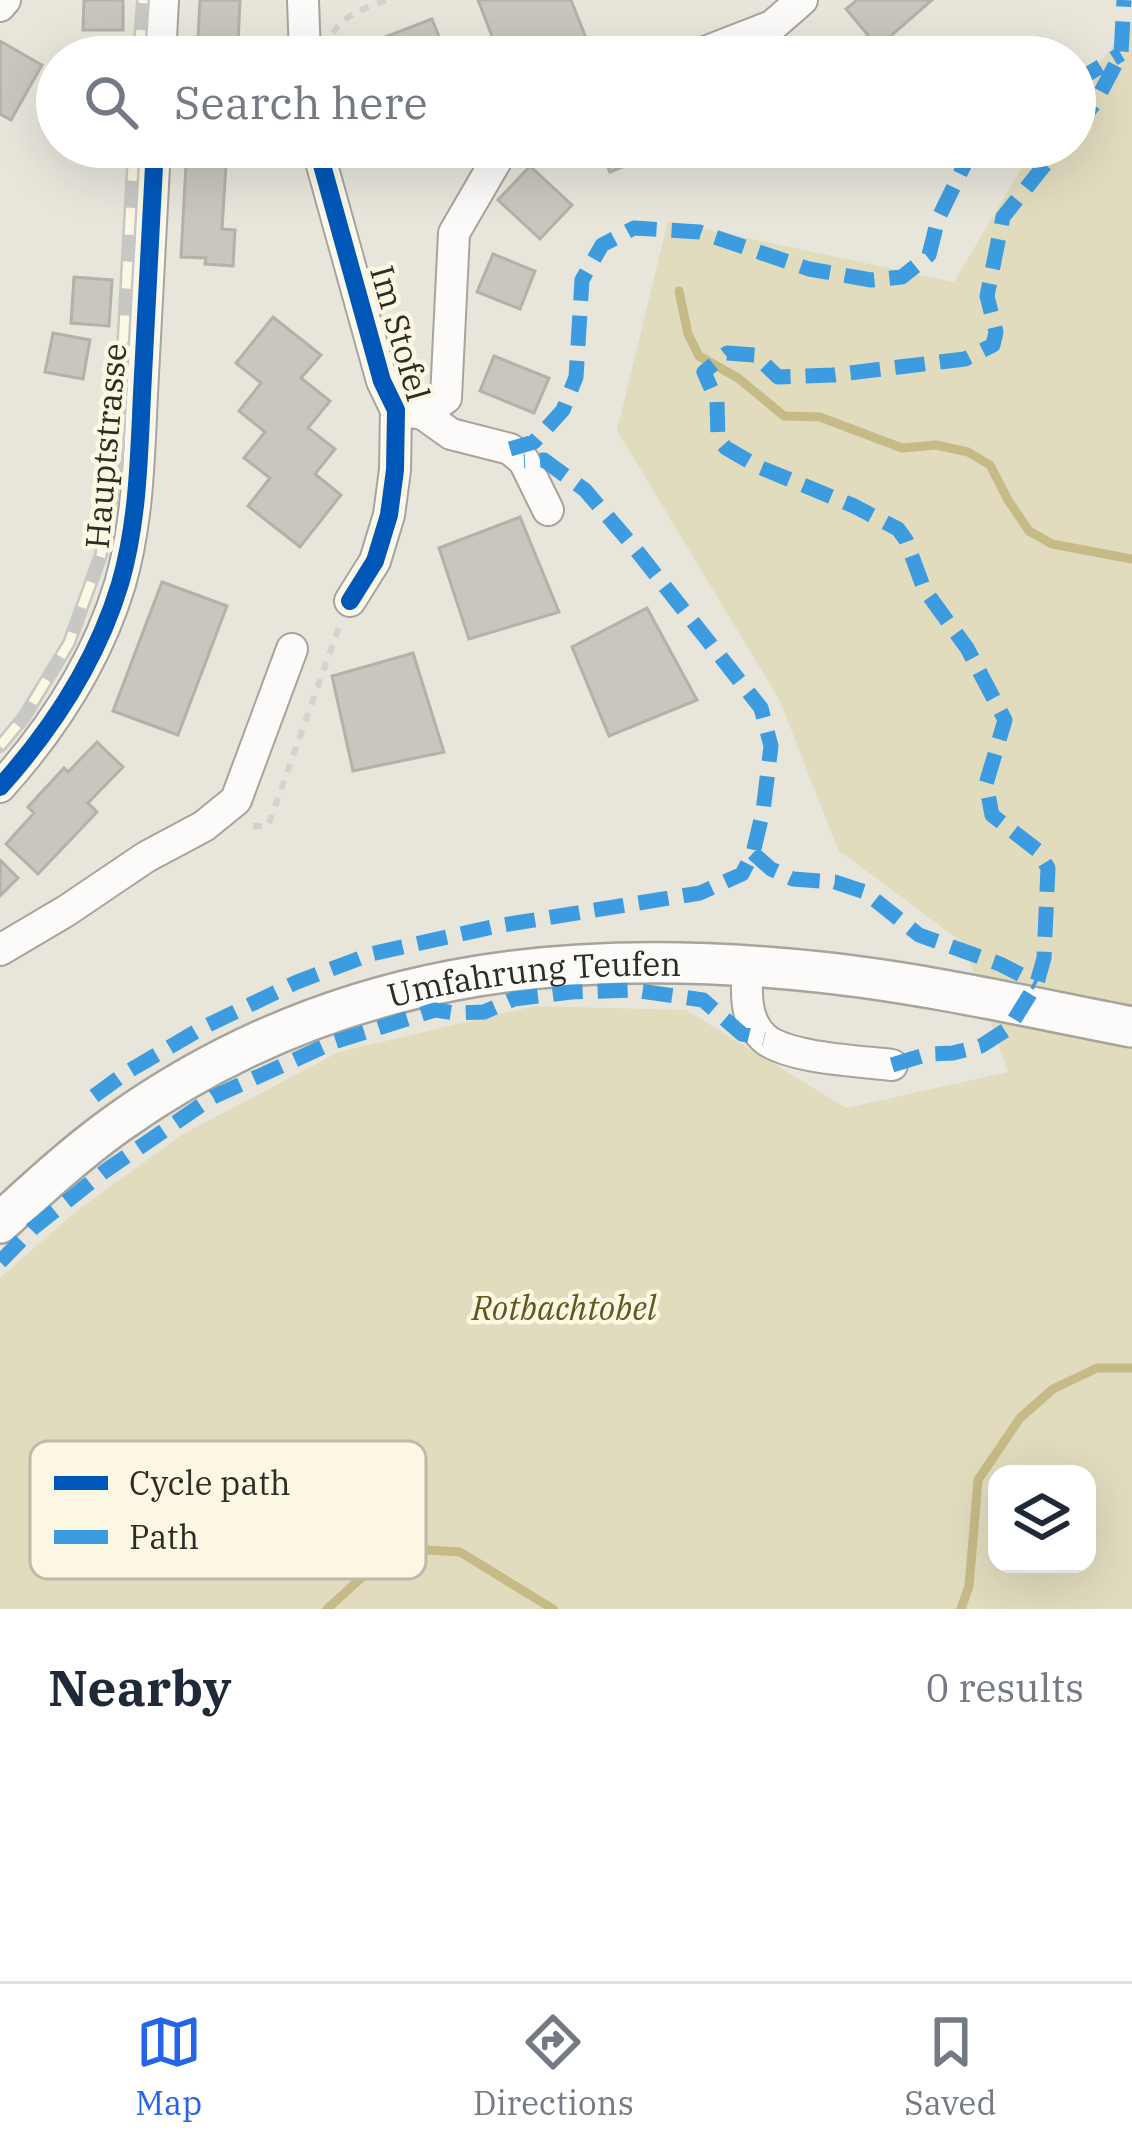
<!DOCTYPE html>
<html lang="en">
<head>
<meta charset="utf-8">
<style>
	:root { --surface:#fff; --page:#f6f6f7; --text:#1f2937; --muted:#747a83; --line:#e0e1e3; --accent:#2563eb }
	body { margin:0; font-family:"IBM Plex Serif",serif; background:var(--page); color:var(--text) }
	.controls { position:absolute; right:36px; bottom:36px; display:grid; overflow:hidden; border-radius:24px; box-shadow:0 12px 48px #0002 }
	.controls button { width:108px; height:108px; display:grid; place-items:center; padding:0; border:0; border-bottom:3px solid var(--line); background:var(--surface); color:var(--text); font:60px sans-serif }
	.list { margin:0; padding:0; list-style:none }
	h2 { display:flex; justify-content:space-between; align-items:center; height:156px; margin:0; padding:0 48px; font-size:51px }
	h2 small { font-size:39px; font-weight:400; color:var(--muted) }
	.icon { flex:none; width:66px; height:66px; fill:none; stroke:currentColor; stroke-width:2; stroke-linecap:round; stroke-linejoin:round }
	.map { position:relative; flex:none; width:1132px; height:1609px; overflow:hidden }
	.search { position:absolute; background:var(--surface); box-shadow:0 12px 48px #0002; left:36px; right:36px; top:36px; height:132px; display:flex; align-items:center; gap:30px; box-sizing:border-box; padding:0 42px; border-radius:66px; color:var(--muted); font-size:45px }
	.sheet { height:372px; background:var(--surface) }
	nav { display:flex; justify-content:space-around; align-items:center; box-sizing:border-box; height:168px; border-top:3px solid var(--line); background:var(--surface); font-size:33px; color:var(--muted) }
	nav a { display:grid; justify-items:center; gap:6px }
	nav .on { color:var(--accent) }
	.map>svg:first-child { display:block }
	.green { fill:#e1dcbe; fill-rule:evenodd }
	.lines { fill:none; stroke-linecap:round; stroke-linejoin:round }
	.stream { stroke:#c6bb86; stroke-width:9 }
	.building { fill:#c8c6bd; stroke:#b3b1a8; stroke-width:3 }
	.minor-casing { stroke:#a6a49c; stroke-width:34 }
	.major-casing { stroke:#a6a49c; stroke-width:44 }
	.path { stroke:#d3d2ce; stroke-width:6; stroke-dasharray:9 9; stroke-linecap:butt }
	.minor { stroke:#fcfbfa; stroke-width:30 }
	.major { stroke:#fcfbfa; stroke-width:39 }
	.rail-casing { stroke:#c7c7c4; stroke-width:14 }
	.rail { stroke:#fbf7e2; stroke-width:9; stroke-dasharray:27; stroke-linecap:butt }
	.quiet { stroke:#3d9ce0; stroke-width:15; stroke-dasharray:30 15; stroke-linecap:butt }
	.cycleway-casing { stroke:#fbf7e2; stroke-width:26 }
	.cycleway { stroke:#0057b8; stroke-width:18 }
	.labels { text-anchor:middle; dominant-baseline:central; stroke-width:9; stroke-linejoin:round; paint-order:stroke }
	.street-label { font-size:33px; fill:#2d2c24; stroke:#fbf7e2 }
	.park-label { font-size:33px; font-style:italic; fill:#615721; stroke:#fbf7e2 }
	.key { fill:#fbf7e2; stroke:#bdbaa9; stroke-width:3 }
	.key-label { font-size:33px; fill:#2d2c24 }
</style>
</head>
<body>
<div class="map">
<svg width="1132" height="1609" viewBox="0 0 1132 1609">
	<rect width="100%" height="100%" fill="#e8e6db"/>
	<path class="green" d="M1132,24V1609H0V1278L75,1212L183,1134L339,1052L534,1006L686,1010L846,1108L1008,1072L963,943L838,850L780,701L617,430L668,221L954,282L1034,147H1075V91ZM997,1474H1087V1564H997Z"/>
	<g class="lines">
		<path class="stream" d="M679,291L688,334L699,356L738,378L784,416L820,417L902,448L936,445L968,452L990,465L1008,500L1029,531L1052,544L1132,559
			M327,1609L394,1548L460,1552L553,1609
			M961,1609L969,1586L978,1480L1020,1418L1053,1389L1097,1368H1132"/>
	</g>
	<path class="building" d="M84,0H123V30H83Z
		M200,0H240L238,44L250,45V57H197Z
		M478,0H571L586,38L548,57H500Z
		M857,0H932L878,47L846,9Z
		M432,19L447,57H354L351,50Z
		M0,41L42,65L11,120L0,114Z
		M823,43L829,57H803L801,52Z
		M74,147H117V154L74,153Z
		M599,147H637L642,159L610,172Z
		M186,164L226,165L222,229L235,230L233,266L205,264L206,258L181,257Z
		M530,166L572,205L540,239L498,200Z
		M493,254L535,271L520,309L477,292Z
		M74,277L112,280L109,326L71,323Z
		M273,317L321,355L301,378L330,401L308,428L335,449L315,474L341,495L300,547L248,506L270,478L244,458L265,432L239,411L261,383L236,363Z
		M53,333L90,340L83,379L45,372Z
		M494,356L549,378L534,413L480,391Z
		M520,517L559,612L469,639L439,548Z
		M162,582L227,606L178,735L113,711Z
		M647,608L697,700L609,736L572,647Z
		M413,653L444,752L353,771L332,676Z
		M97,742L123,767L88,803L97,812L38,874L6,844L34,813L28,807L64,768L68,772Z
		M0,860L18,878L0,896Z"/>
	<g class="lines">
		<defs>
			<path id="minor" d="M303,0L305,57
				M0,6L5,0
				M160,57L163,0
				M692,57L772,26L802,0
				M317,147L382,381L396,410L395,470L389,515L375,561L350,601
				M396,410L423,414L446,398L454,233L504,147
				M423,414L451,434L510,449L524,461L548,510
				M0,787C53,728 97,660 120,584C138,522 139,457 142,394C147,311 151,229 155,147
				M0,950L66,911L146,857L204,826L236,800L292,649
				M748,966C746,989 744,1020 764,1038C786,1058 860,1061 892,1065"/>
			<g id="major">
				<path id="s1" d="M0,1223C38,1188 76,1153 118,1123C332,971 564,945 819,972C924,983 1028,1007 1132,1027"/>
			</g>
		</defs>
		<use href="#minor" class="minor-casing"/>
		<use href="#major" class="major-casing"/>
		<path class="path" d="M333,33C346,13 366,8 387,0
			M253,826H268L339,627"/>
		<use href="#minor" class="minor"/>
		<use href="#major" class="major"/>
		<defs>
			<path id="rail" d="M139,57L143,0
				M0,746L24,717L69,643L101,555L116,474L134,147"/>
		</defs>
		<use href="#rail" class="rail-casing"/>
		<use href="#rail" class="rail"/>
		<path class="quiet" d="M1075,82L1121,54
			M1075,128L1095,103L1121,54L1124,0
			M510,449L534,442L563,410L576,377L582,280L602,245L634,228L700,232L809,269L871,280L902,277L929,255L938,219L971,151L977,147
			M753,853L771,869L793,879L835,882L865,892L919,935L1000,964L1037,983
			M892,1065L928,1054L953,1053L981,1046L1009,1028L1037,983L1044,958L1048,868L1037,850L992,815L986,784L1005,720L967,648L924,589L906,540L898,529L854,506L759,467L726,448L718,439L717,402L704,372L727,353L755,355L778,377L833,375L965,359L993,345L996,332L987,296L1003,217L1059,147
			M94,1096L127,1072L202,1028L297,982L371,954L497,926L700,893L742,874L753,853L763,811L771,746L761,708L633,546L585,490L544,460L524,461
			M0,1262L32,1229L105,1171L213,1097L334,1042L435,1010L455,1013L484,1012L514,999L571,992L633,990L703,1000L742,1034L764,1039"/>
		<defs>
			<path id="cycleway" d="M317,147L382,381L396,410L395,470L389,515L375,561L350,601
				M0,787C53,728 97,660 120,584C138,522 139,457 142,394C147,311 151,229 155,147"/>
		</defs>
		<use href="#cycleway" class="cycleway-casing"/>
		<use href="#cycleway" class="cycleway"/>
	</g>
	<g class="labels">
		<g class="street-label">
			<text transform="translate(401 333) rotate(74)">Im Stofel</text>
			<text transform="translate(105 446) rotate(-85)">Hauptstrasse</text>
			<text stroke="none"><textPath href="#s1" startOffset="603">Umfahrung Teufen</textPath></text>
		</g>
		<g class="park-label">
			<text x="564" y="1307">Rotbachtobel</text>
		</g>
	</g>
	<rect x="30" y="1441" width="396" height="138" rx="18" class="key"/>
	<rect x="54" y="1476" width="54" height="14" fill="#0057b8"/>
	<rect x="54" y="1530" width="54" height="14" fill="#3d9ce0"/>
	<g class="key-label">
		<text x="129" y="1495">Cycle path</text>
		<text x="129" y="1549">Path</text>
	</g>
</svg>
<div class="controls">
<button><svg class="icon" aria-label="layers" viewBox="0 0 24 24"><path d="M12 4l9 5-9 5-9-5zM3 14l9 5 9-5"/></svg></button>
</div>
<div class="search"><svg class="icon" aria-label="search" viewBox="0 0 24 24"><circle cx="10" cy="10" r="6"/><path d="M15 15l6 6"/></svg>Search here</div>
</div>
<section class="sheet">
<h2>Nearby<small>0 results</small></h2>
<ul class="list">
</ul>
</section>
<nav>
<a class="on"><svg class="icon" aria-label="map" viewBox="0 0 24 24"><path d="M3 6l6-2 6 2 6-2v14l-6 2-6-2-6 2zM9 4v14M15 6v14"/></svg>Map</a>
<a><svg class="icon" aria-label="directions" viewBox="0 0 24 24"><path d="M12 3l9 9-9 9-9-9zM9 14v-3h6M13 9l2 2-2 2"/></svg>Directions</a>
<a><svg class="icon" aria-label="saved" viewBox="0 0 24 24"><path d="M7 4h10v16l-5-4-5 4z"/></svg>Saved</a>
</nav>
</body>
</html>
